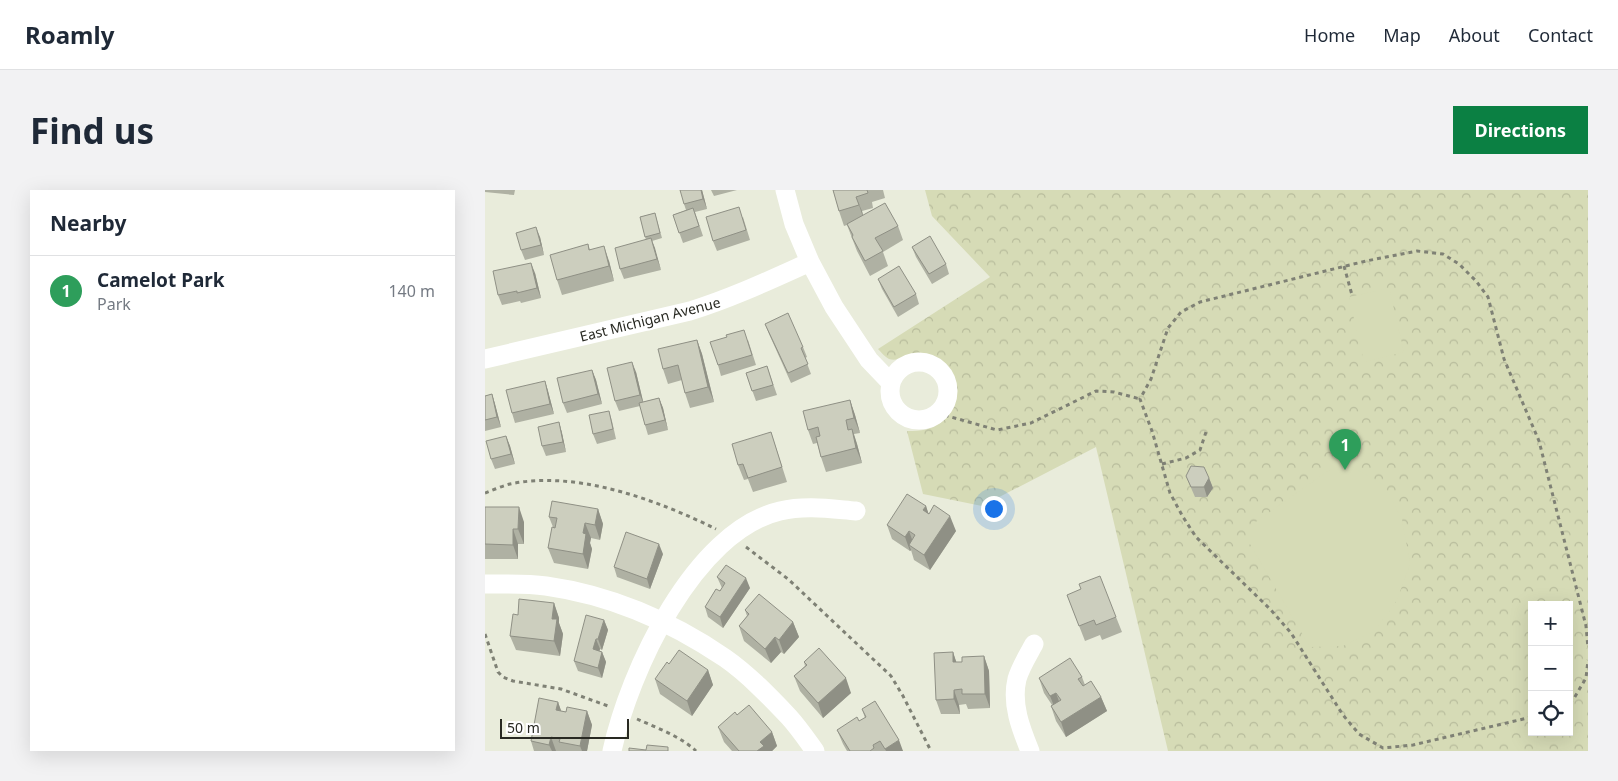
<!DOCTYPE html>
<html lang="en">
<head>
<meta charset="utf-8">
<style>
	:root { --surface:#fff; --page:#f2f2f3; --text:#1f2937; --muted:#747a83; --line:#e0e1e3; --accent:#0b8043 }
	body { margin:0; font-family:"Noto Sans",sans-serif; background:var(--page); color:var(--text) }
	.controls { position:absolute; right:15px; bottom:15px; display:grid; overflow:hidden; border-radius:0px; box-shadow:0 5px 20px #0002 }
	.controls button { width:45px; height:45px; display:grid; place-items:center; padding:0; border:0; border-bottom:1px solid var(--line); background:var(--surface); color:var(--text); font:25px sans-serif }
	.scale { position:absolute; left:15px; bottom:12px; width:129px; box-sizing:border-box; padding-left:5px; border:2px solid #282922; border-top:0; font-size:14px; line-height:18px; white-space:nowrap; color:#282922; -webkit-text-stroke:4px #fff; paint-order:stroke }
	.you { position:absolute; left:508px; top:318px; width:18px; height:18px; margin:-12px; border:4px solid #fff; border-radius:50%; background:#1a73e8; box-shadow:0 0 0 8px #1a73e833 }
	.badge { display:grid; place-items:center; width:32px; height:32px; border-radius:50%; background:var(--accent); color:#fff; font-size:16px; font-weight:700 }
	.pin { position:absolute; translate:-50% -41px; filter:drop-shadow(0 1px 2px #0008) }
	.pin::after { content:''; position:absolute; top:26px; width:18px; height:15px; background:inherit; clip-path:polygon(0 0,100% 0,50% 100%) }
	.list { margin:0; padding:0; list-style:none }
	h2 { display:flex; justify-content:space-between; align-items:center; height:65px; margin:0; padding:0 20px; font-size:21px }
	h2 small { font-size:16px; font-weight:400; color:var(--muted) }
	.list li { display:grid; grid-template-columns:32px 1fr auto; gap:15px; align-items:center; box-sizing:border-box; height:70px; padding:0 20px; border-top:1px solid var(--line) }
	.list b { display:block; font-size:19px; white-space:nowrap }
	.list p { margin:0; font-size:16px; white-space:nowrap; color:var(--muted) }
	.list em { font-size:16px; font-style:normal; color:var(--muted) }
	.icon { flex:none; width:28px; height:28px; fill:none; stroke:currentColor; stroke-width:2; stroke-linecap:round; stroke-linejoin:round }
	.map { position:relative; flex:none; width:1103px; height:561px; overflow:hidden; border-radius:0px }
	header { display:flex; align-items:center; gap:30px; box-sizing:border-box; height:70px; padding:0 25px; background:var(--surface); border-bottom:1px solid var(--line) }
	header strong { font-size:24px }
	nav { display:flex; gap:28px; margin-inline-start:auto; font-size:18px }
	.intro { display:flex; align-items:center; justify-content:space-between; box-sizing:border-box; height:120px; padding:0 30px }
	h1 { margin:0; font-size:35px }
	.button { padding:12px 22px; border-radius:0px; background:var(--accent); color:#fff; font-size:18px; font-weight:700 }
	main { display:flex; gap:30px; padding:0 30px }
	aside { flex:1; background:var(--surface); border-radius:0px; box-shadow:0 5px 20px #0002 }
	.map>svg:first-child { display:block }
	.forest { fill:url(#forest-crowns); fill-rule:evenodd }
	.pitch { fill:#d6dbb6 }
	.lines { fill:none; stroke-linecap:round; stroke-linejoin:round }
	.path { stroke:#7f8175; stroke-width:3; stroke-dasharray:4 4; stroke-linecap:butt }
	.minor { stroke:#fff; stroke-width:19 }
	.wall { fill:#afb1a3 }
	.shaded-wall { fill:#8f9085 }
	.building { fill:#cccebe; stroke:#8f9085 }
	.labels { text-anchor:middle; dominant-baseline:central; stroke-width:4; stroke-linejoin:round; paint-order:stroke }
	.street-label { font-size:14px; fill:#282922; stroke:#fff }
</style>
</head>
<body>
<header>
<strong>Roamly</strong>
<nav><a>Home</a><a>Map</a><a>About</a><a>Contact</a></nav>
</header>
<div class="intro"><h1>Find us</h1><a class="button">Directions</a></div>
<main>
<aside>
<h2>Nearby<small></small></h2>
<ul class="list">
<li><span class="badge" style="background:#2e9e5b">1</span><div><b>Camelot Park</b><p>Park</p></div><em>140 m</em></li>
</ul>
</aside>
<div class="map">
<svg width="1103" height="561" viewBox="0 0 1103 561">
	<defs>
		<pattern id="forest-crowns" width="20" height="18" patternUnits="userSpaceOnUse" patternTransform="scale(1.25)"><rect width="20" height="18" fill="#d6dbb6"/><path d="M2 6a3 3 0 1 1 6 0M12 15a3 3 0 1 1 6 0" fill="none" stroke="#b8bc9c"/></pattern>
	</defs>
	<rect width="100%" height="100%" fill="#e9ecdb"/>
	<path class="forest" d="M440,0H1103V561H683L611,257L497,316L438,304L422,241C436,241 447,240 458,231C467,223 472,212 471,201C470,180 452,161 430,164C423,165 412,172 404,169C400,167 396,162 393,159L505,87L447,26ZM1047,415H1084V542H1047Z"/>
	<path class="pitch" d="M904,98L919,162L879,172L864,107Z
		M857,271L899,295L917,329L925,374L912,410L890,441L858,456L825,457L762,349L765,336Z"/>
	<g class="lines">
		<path class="path" d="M859,76L867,105
			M452,223L512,240L546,233L611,201L629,202L655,209
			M677,274L701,268L715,260L721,242
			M0,303C8,300 17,296 25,294C92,280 172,310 231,339
			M261,357L303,389L406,486L418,506L446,561
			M0,444L13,482L18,487L28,491L76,499L123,516
			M1084,512L1088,510L1101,488L1103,470
			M1047,527L928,555L898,558L874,544L858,525L806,443L786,420L711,347L698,327L685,303L667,241L655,209L666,189L683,138L696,122L715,112L881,71L932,61L958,64L974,74L991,91L1003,107L1019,169L1054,251L1101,436L1103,458
			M152,529C172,538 195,546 211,561"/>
		<path class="minor" d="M300,0L309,34L325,72L349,117L384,170L406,193
			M0,169L205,121C247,108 285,90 325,72
			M405 201a29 29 0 1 1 58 0a29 29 0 1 1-58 0Z
			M0,394C20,394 41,393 61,396C125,405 187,432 240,468C263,484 285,507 304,527C314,538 322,550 330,561
			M127,561C144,482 209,341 295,321C321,315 346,319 371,321
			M545,561C536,539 526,514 532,489C535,478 543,465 549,454"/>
	</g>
	<path class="wall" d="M0,0H30L29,5L0,2Z
		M217,0L222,19L210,22L218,46L198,53L188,25L201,20L199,14Z
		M226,0H252L229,6Z
		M348,0H398L400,8L387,12L388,18L377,21L378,25L413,36L418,50L398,62L403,76L385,86L372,61L362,35L359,36L354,21Z
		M170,23L177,48L167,51L176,80L139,89L135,79L161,50L155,27Z
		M258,27L265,50L232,61L228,51Z
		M55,47L59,65L40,70L36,60Z
		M103,54L105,60L124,71L129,91L77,105L72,90Z
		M427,57L461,74L464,84L447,94L431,67Z
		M50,83L56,108L36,113L35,111L17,115L13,105Z
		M393,89L431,104L434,114L413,127L397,99Z
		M280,134L318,157L322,167L320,168L326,184L306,193L284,144Z
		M212,150L217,164L229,212L205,218L200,203L197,190L183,194L178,179Z
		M263,150L271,175L236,186L233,175Z
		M282,176L292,205L271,211L261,183Z
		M107,180L111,190L117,214L82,223L78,213Z
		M151,182L158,212L174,208L178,218L183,240L163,245L160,235L155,216L134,221L130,211Z
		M60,191L63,201L69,224L30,233L27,223Z
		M7,204L10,214L16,237L0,241V206Z
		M365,210L370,225L375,243L369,244L372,254L377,273L341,282L336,267L332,253L328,254L323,240Z
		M124,221L127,231L131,249L112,254L108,244Z
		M74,232L77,243L81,262L61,266L57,256Z
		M286,242L302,292L268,302L263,289L259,290L253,275Z
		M21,246L25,256L30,274L10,279L6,269Z
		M701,286L724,288L728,298L722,307H710Z
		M441,316L443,323L471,341L445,380L429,370L426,360L425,361L407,349L402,335Z
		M0,317L39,332V354H33V369H0Z
		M113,319L118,334L115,350L106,348L105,353L107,359L103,379L69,373L63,358L68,337L64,327Z
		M178,364L165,399L132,387L129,377Z
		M232,387L265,398L238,438L223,427L220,417L237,398Z
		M582,405L631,427L637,442L617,450L615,445L600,451Z
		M69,413L74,428V433L78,444L75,466L31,460L25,446L33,425Z
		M260,420L308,432L314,447L299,464L296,462L286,473L259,451L254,436L262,426Z
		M119,430L123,440L117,460L115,459L114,461L117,462L121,472L117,488L93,481L89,471Z
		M468,462L471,472H477L499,466L504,481L505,518L483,519L481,514L474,515L475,524H456L451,510Z
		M319,472L366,503L338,528L315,501L309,486L320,476Z
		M184,474L223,480L228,495L207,526L175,504L170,489Z
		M597,487L600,495L616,507L622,521L581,547L571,531L566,516L567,515L559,503L554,488Z
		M73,512L76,521L81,522L102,521L107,535L102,561H49L46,551Z
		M377,519L418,561H362L358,554L352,540L374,531L380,528Z
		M252,525L287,542L292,556L287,561H247L239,552L233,537Z"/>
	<path class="shaded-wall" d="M216,0H217L222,19L218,9Z
		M371,7L377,21L379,30L374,15Z
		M51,37L55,47L59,65L56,55Z
		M166,48L170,58L176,80L172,69Z
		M119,56L124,71L129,91L124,76Z
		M46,73L50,83L56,108L52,98Z
		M212,150L217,164L229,212L223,197Z
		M147,172L151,182L159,215L155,205Z
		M107,180L111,190L117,214L113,204Z
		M60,191L63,201L69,224L65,214Z
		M7,204L10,214L16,237L12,227Z
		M174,208L178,218L183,240L180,230Z
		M365,210L370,225L375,243L369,228Z
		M74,232L77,243L81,262L78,252Z
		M367,239L372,254L377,273L371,258Z
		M21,246L25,256L30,274L26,264Z
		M724,288L728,298L722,307L719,297Z
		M441,316L446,331L438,320Z
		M34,317L39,332V354L33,339Z
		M113,319L118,334L115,350L110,335Z
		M465,326L471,341L445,380L439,365Z
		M100,333L106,348L105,353L107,359L103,379L98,364V343Z
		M28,339L33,354V369L28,355Z
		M424,341L429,355H424L426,360L425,361L420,347Z
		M174,354L178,364L165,399L162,389Z
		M261,388L265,398L238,438L235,427Z
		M69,413L74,428V433L78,444L75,466L69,451L67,429Z
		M119,430L123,440L117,460L113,449Z
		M308,432L314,447L299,464L294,450Z
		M290,447L296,462L286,473L280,459Z
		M111,449L115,459L112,470L108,459Z
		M117,462L121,472L117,488L113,478Z
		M468,462L473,477L468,472Z
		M499,466L504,481L505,518L500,504Z
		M223,480L228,495L207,526L202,511Z
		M361,488L366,503L338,528L333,513Z
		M469,500L474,515L475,524L469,509Z
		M571,503L576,517L571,521L565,506Z
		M616,507L622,521L581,547L576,532Z
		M73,512L78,526L71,520Z
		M102,521L107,535L102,561H97L95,556Z
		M287,542L292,556L287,561H272L275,552Z
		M66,547L71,561H67L64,555Z
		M414,550L418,561H401L400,559Z"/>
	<path class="building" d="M195,0H216L218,9L199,14Z
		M348,0H382L383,3L371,7L374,15L354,21Z
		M400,13L413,36L390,48L398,61L380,71L367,47L368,45L362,34Z
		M254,17L261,40L228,51L221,27Z
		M208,18L214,36L194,43L188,25Z
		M170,23L175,43L160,47L155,27Z
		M51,37L56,55L36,60L31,43Z
		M445,46L461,74L444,84L427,57Z
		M166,48L172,69L135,79L130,58Z
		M103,54L104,60L119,56L124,76L72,90L65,65Z
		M46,73L52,98L32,103V101L13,105L8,81Z
		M414,76L431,104L409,117L393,89Z
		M303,123L318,157L316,158L323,174L303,183L280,134Z
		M259,140L267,165L233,175L225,152L242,147L241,145Z
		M212,150L223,197L200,203L193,175L178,179L173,159Z
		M147,172L155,205L130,211L122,178Z
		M282,176L288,195L267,201L261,183Z
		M107,180L113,204L78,213L72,188Z
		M60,191L65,214L27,223L21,200Z
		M7,204L12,227L0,230V206Z
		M174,208L180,230L160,235L154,213Z
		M365,210L369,228L361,230L363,240L367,239L371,258L336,267L331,247L335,246L333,237L323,240L318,221Z
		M124,221L128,239L108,244L104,225Z
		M74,232L78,252L57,256L53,237Z
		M286,242L297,277L263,288L258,274L253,275L247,254Z
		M21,246L26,264L6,269L1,251Z
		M706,276L719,277L724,288L719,297H706L701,286Z
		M422,304L441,316L438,320L444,324L449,315L465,326L439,365L424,355L430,345L424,341L420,347L402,335Z
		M67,311L113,319L110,335L100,333L98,343L101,344L98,364L63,358L67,337L70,338L72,328L64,327Z
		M0,317H34L33,339H28V355L0,354Z
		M141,342L174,354L162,389L129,377Z
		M241,375L261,388L235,427L220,417L231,399L235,401L240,393L232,387Z
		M615,386L631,427L611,435L609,430L594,436L582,405L596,399L594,394Z
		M274,404L308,432L294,450L290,447L280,459L254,436L264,424L260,420Z
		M34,409L69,413L67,429H72L69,451L25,446L28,424L33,425Z
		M101,425L119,430L113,449H111L108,459L117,462L113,478L89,471Z
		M334,458L361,488L333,513L309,486L322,475L319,472Z
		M194,460L223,480L202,511L170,489L182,472L184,474Z
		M468,462V472H477V467L499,466L500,504H477V499L469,500V509L451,510L449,463Z
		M585,468L597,487L593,489L598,496L606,491L616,507L576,532L566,516L576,510L571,503L565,506L554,488Z
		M54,508L73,512L71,520L81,522L82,517L102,521L95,556L74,552L75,549L66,547L64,555L46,551Z
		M390,511L414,550L400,559L395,551L388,555L389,558L385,561H365L352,540L372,527L374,531L381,527L377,519Z
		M264,515L287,542L275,552L279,556L272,561H254L233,537L250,522L252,525Z
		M162,555L183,557V561H144V558L161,560Z"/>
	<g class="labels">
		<g class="street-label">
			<text transform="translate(165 129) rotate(-14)">East Michigan Avenue</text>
		</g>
	</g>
</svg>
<div class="controls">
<button>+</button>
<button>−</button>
<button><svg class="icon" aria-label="locate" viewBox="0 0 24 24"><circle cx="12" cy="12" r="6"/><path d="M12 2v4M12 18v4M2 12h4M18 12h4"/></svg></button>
</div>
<div class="scale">50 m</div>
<div class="you"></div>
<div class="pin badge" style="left:860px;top:280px;background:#2e9e5b">1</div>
</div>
</main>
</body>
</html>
